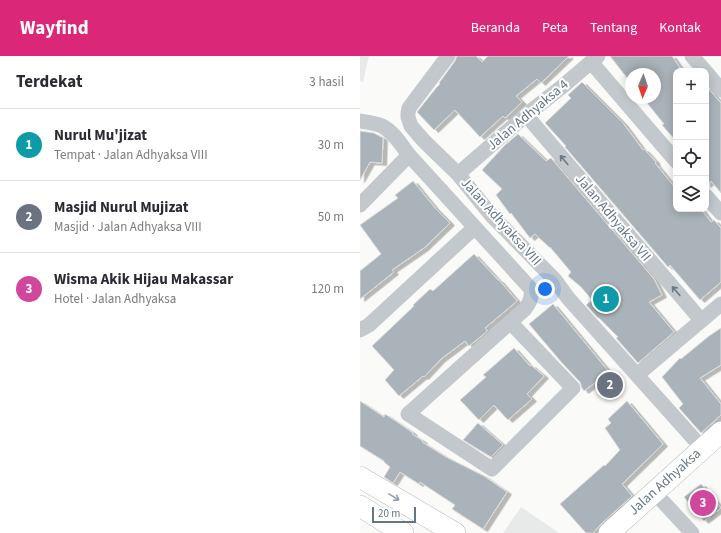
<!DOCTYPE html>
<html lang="id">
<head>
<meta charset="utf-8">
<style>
	:root { --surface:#fff; --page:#f2f2f3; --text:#2b2b33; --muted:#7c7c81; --line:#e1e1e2; --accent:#db2777 }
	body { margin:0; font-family:"Source Sans 3",sans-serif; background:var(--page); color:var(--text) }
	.controls { position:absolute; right:12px; top:12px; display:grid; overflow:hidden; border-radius:8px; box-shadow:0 2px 10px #0003 }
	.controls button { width:36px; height:36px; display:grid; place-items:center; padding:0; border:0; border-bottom:1px solid var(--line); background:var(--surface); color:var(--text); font:20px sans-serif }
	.compass { position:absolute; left:265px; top:12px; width:36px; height:36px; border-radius:50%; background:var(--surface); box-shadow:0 2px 10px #0003; rotate:182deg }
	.scale { position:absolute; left:12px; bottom:10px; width:44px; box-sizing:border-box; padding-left:4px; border:2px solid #657683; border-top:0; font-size:11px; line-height:14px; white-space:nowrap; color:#657683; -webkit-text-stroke:3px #fff; paint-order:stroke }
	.you { position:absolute; left:185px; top:233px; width:14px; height:14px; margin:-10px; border:3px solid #fff; border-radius:50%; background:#1a73e8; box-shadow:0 0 0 6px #1a73e833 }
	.badge { display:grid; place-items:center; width:26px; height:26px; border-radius:50%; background:var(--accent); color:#fff; font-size:13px; font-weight:700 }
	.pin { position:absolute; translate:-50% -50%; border:2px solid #fff; box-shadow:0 1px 4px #0006 }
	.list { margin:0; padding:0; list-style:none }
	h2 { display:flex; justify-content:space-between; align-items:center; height:52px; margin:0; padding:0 16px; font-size:17px }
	h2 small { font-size:13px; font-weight:400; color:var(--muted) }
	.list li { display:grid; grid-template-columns:26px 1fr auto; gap:12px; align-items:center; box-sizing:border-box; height:72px; padding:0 16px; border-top:1px solid var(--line) }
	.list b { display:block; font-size:15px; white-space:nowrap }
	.list p { margin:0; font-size:13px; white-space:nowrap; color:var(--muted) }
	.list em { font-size:13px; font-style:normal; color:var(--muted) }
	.icon { flex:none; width:22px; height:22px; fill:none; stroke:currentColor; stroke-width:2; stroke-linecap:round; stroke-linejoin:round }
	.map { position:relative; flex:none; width:361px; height:477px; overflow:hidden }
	header { display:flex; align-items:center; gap:24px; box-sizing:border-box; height:56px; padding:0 20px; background:var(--accent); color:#fff }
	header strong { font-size:19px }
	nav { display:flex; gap:22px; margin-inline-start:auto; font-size:14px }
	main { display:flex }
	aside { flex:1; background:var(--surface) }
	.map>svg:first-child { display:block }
	.built { fill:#e8e9e9 }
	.building { fill:#aab3b9; stroke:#dcdcda; filter:url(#shadow) }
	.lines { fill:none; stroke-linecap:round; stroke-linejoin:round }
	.secondary-casing { stroke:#b3babf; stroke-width:22 }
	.street { stroke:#c3c8cc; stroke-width:15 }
	.secondary { stroke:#fff; stroke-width:21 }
	.oneway { stroke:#6a7a87 }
	.oneway2 { stroke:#939fa8 }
	.labels { text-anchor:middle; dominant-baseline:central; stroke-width:4; stroke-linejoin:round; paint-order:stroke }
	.street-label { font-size:14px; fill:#657683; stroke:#fff }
</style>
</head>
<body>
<header>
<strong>Wayfind</strong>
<nav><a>Beranda</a><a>Peta</a><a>Tentang</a><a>Kontak</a></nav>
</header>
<main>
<aside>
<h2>Terdekat<small>3 hasil</small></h2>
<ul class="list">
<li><span class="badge" style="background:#0f9aa8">1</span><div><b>Nurul Mu'jizat</b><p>Tempat · Jalan Adhyaksa VIII</p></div><em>30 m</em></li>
<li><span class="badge" style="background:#6b7280">2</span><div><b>Masjid Nurul Mujizat</b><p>Masjid · Jalan Adhyaksa VIII</p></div><em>50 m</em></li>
<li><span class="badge" style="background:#d1479c">3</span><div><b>Wisma Akik Hijau Makassar</b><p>Hotel · Jalan Adhyaksa</p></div><em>120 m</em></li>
</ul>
</aside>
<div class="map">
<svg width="361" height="477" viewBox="0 0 361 477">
	<defs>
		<filter id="shadow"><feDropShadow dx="4.5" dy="2.5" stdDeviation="0" flood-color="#0004"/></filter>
	</defs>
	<rect width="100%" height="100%" fill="#fafaf8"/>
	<path class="built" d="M0,0H9L3,26L0,25Z
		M161,451L199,477H143Z"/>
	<path class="building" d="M97,0H116L122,6L128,0H209L181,27L177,23L156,40L162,46L145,62L143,60L120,81L95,54L74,74L57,56L76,32L80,28L79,27L95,5Z
		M250,0H312L322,15H316V85L302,69L304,68L283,42H295V18H271V27Z
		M222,26L263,67L283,94L284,93L296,106L295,107L316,133V153H341L351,166L354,164L361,172V226L340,244L310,209L308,211L205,91L206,90L185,67L211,42L208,39Z
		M346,30L361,47V137L351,125L346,129Z
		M0,75L14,77L23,82L22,107L10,106L0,124Z
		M158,78L186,105L191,102L294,223L302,239L289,246L314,276L278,307L256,282L258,281L239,262H238L226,249L232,244L221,231L208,220L211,216L190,191V192L175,178L170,182L151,157L150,158L136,139L142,133L122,114L145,89Z
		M53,125L75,152L90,167L64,192L32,214L34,216L0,243V215L21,198L0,169L38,142L35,139Z
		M114,198L138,224H139L157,245L125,272L127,275L125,277L109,290L105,285L81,303L64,321L63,320L39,340L25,324L34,314L12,290L54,250L53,249L70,233L73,235Z
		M193,248L249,316L224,335L222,332L220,326L202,307L169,268Z
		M361,272V309L340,322L361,348V359L341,377L319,352L323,348L302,321L320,302L321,303L349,280Z
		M154,292L170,310L171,309L184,320L167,338L172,343L148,364L134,349L119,364L100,344L126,321L123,319Z
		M0,345L24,361L25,358L43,370L53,377L52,378L63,385L62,386L86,401L124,420L147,436L123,473L92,453L95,449L60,426L59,428L40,416L33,427L24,421L30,411L24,406V405L0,390Z
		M267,345L303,388L262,428L272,440L241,468L233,477H226L200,448L244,409L245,410L260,394L245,372L251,367L248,363Z
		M118,367L143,389L131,401L103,384Z
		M341,428L361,452L344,465L324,441Z"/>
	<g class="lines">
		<defs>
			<path id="secondary" d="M0,421L95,477
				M0,450L43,477
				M249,477L361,376"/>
		</defs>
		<use href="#secondary" class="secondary-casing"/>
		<path class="street" d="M88,0L49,52L48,57V61L51,70L64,85L98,118L132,160L195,224L208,242L343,393
			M332,0L345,15
			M231,6L316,105
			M346,16L361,34
			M166,59L341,264
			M0,65C7,66 16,67 22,70C34,76 42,90 49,99L171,233C172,242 170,246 165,253L48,358L132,413L213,332L150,266
			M98,118L166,59L203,30L238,0
			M346,140L361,157
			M0,149L49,99
			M0,274L9,269L114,172
			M277,319L361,248
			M294,436L332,477"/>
		<use href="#secondary" class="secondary"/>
	</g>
	<defs><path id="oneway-shaft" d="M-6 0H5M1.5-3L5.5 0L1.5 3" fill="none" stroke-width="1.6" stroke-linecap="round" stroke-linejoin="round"/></defs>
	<g class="oneway">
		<use href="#oneway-shaft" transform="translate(204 104) rotate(-130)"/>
		<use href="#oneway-shaft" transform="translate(316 235) rotate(-130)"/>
	</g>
	<use class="oneway2" href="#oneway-shaft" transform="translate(34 441) rotate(31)"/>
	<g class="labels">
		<g class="street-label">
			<text transform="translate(168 59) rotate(-40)">Jalan Adhyaksa 4</text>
			<text transform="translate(253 162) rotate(50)">Jalan Adhyaksa VII</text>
			<text transform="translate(141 166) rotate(48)">Jalan Adhyaksa VIII</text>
			<text transform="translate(305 426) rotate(-42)">Jalan Adhyaksa</text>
		</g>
	</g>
</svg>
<div class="controls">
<button>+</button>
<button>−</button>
<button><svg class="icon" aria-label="locate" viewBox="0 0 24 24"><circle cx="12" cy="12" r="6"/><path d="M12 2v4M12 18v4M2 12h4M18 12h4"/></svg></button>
<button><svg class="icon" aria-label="layers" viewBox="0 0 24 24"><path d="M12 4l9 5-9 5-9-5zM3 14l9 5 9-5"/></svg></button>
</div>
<svg class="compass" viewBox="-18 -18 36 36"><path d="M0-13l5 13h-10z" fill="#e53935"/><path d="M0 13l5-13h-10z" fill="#7c7c81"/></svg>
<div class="scale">20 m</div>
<div class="you"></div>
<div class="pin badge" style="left:246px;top:243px;background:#0f9aa8">1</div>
<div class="pin badge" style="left:250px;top:329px;background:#6b7280">2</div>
<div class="pin badge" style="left:343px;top:447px;background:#d1479c">3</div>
</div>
</main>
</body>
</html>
